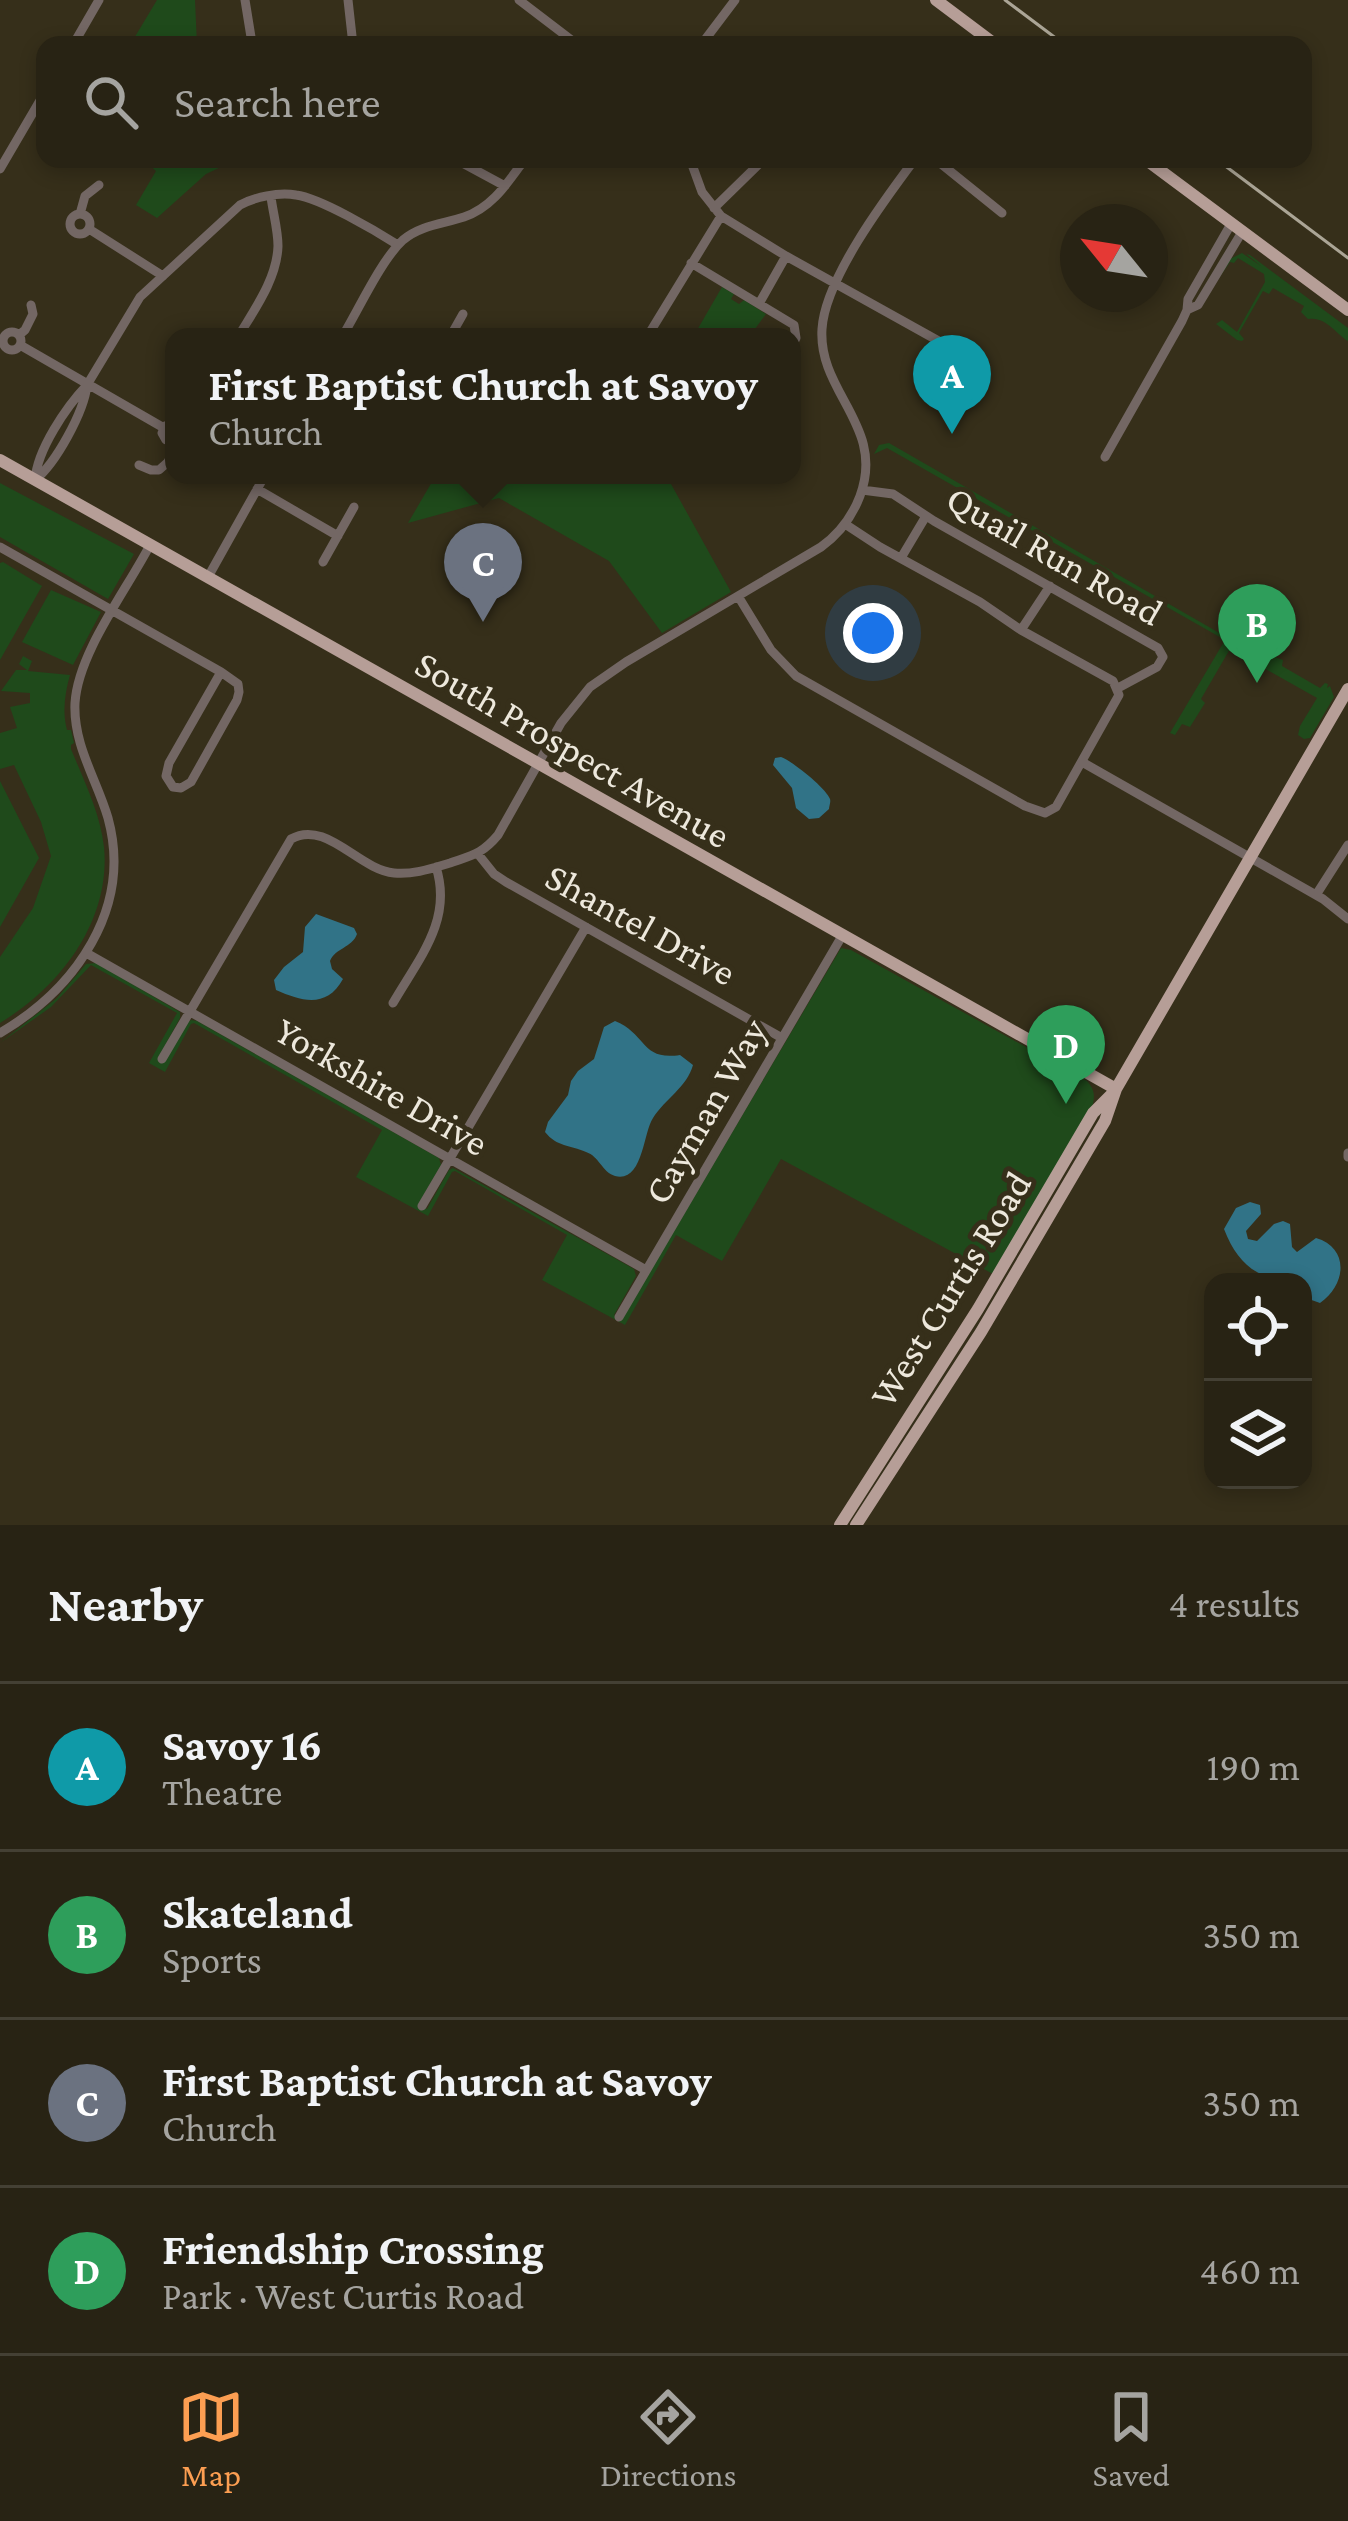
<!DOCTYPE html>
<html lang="en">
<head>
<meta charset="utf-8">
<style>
	:root { --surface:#282314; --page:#302b1d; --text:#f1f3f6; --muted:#a5a4a0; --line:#444034; --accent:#fc9e52 }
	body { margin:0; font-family:"Crimson Pro",serif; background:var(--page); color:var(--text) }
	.controls { position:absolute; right:36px; bottom:36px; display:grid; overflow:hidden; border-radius:24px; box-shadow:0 6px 18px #0003 }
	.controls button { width:108px; height:108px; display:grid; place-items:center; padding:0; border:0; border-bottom:3px solid var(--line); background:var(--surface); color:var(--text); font:60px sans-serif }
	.compass { position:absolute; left:1060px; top:204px; width:108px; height:108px; border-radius:50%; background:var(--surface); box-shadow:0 6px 18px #0003; rotate:300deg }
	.you { position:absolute; left:873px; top:633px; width:42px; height:42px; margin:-30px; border:9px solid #fff; border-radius:50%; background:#1a73e8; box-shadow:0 0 0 18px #1a73e833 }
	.badge { display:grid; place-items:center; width:78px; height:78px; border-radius:50%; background:var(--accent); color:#fff; font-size:39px; font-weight:700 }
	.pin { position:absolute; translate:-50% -99px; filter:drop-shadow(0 3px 6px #0008) }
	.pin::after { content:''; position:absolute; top:63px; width:42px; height:36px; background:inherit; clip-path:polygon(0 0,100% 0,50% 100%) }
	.popup { position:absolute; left:165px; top:328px; width:636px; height:156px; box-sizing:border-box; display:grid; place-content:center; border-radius:24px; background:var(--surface); filter:drop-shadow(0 3px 9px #0005); font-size:39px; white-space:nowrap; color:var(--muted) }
	.popup b { font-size:45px; color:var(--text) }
	.popup::after { content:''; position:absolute; left:50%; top:100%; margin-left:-24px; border:24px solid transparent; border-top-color:var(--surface) }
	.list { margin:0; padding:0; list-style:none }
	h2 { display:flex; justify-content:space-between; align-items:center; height:156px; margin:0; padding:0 48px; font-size:51px }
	h2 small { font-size:39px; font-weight:400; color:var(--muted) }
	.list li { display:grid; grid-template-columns:78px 1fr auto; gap:36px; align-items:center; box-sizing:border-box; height:168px; padding:0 48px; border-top:3px solid var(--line) }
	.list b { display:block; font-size:45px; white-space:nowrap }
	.list p { margin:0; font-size:39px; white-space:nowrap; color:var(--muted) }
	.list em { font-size:39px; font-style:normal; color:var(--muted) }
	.icon { flex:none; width:66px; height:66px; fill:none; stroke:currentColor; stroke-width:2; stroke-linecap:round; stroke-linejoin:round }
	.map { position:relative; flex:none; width:1348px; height:1525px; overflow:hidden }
	.search { position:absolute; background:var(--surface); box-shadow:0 6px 18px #0003; left:36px; right:36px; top:36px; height:132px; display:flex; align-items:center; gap:30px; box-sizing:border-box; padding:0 42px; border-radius:24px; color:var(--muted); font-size:45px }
	.sheet { height:828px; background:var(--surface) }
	nav { display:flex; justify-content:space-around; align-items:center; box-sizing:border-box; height:168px; border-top:3px solid var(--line); background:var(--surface); font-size:33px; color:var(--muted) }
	nav a { display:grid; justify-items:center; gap:6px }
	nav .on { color:var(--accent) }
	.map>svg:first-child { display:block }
	.green { fill:#1f4a1b }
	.water { fill:#317387 }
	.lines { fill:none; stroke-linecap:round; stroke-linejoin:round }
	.minor { stroke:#736764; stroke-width:9 }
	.major { stroke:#b69e97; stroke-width:12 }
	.rail { stroke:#aba596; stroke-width:3 }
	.labels { text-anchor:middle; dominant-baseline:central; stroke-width:10; stroke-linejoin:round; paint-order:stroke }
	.street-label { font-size:39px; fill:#ede8dc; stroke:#362f1a }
</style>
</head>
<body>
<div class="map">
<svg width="1348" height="1525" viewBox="0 0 1348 1525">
	<rect width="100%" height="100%" fill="#362f1a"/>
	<path class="green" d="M157,0H195L197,45H130Z
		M143,159H238L206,174L157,218L136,205L156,171Z
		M1242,253L1261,266L1246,254L1250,255L1348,328V341C1335,333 1326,316 1308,319L1301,312L1304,306L1273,288L1269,294L1263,291L1239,333L1244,339L1242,341L1237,340L1216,324L1222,320L1237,332L1265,282L1264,274L1238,258L1234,263L1230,262L1217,281L1230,259Z
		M722,287L734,294L731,299L739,304L744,300L766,314L749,337H693Z
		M889,443L1235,642L1283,660L1282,666L1320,688L1325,683L1328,684L1327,688L1330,686L1334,697L1310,738L1304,739L1298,735L1300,726L1317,698L1230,649L1201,699L1205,703L1190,727L1182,724L1175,735L1170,733L1225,640L887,448L874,454L879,445Z
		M436,475H666L731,592L662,633L609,561L499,498L408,523Z
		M0,483L134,554L108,599L0,537Z
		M3,562L42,586L0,660V563Z
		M51,590L101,612L73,665L22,642Z
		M23,656L32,661L28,671L70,675C65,693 62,711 67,730H71L74,743L71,745V749C84,781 100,812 104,847C111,921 60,987 0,1023V957L33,908L51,856L41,822L14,765L0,769V733L17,728L10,707L30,703V693L1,691L16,670H27L19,664Z
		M0,781L39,858L0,927Z
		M841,948L851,950L1087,1081C1094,1089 1095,1094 1093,1104L993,1274L781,1159L722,1261L676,1235L625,1325L542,1280L567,1235L455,1171L452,1172L428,1216L356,1177L382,1130L194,1023L191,1024L165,1072L149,1063L177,1013L91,965L51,1007L0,1043L57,998L86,964L96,963L180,1012V1018L158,1058L165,1061L187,1023L191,1020L197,1021L439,1158L441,1165L418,1205L427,1209L449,1170L453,1168L634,1269L636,1276L614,1315L622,1319Z"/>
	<path class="water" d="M781,757C792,761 826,788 830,799C831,802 829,806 829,809L819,818L809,819L796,808L792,788L773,765L775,758Z
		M316,914L354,928L357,934C352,948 335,948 330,961L332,969L343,979C327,1008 303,1002 276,990L274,980L284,967L303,952L305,927Z
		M615,1021C647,1034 641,1061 680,1055L693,1065C687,1087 665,1099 653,1118C643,1133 643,1183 615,1176C602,1172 599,1156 586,1152C570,1145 557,1147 545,1132L548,1122L568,1095L571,1081L578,1071L594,1059L604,1027Z
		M1250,1202L1260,1205L1261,1214L1246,1231L1248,1239L1257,1241L1274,1224L1283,1221L1290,1224L1292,1247L1297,1252L1316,1238C1348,1247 1348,1283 1320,1303L1303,1297V1282C1262,1282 1239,1268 1224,1229L1236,1208Z"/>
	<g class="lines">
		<path class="minor" d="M245,0L251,37
			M348,0L353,45
			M519,0L578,45
			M73,45L99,0
			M701,45L735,0
			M455,159L505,186
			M690,159L702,192L721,216L786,256L944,344
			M935,159L1002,213
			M0,169L45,92
			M714,208L760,163
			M80,214L85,196L99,185
			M70 224a10 10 0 1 1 20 0a10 10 0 1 1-20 0Z
			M89,229L163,276
			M691,263L794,325L796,338L792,346
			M760,302L786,256
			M1187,310L1198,305L1242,232
			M3 341a9 9 0 1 1 18 0a9 9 0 1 1-18 0Z
			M19,335L25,330L33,314L31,305
			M238,337C254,310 277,279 278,246C278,230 273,213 271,197
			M342,337C358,311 381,260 403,240C421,225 443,224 464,217C493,207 508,182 525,159
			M450,337L463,314
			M647,337L721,216
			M20,345L164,428
			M174,423L165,426L162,433L166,440L174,442
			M1105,457L1182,321L1187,310L1188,299L1231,224
			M139,465L151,470H159L168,462L174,451
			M35,480C37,450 66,407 87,385L140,297L240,205C255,197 278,192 296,195C320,198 376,231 398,245
			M35,480C56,463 84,412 87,385
			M257,489L338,536
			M862,490L893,494L934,521L1158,648L1163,657L1157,667L1118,688
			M0,547L221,672
			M901,558L926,516
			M323,562L354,507
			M208,577L265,475
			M738,596L771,650L796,676L1025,806L1045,813L1056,807L1119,695L1113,681L1021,630L980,602L880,547L845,524
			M1021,630L1050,586
			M221,672L238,684L239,692L237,700L191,782L181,788L173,787L166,776L169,763Z
			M1082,762L1323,899L1348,919
			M478,854L494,874L506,882L782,1038
			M1316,895L1348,845
			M88,954L646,1270
			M393,1003C419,958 453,920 436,867
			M0,1033C75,989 133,909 108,818C97,780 73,745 75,703C78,653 126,591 150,545
			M162,1059L291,839C326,819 359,870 394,873C413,875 433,868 450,863C473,855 482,854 498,835L561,723L590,687L626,662L821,547C839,534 852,517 860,496C886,426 818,393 822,329C825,279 885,199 915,159
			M1348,1153V1157
			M422,1206L586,927
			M619,1317L842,936"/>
		<path class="major" d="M936,0L996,45
			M1145,159L1348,310
			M0,460L1116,1089
			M840,1525L978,1309L1093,1113L1111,1095
			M856,1525L981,1332L1105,1121L1116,1089L1348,689"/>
		<path class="rail" d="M1005,0L1065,45
			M1216,159L1348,258"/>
	</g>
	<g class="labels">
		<g class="street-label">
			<text transform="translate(1055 555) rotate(30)">Quail Run Road</text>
			<text transform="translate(573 749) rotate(30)">South Prospect Avenue</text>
			<text transform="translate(641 924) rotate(29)">Shantel Drive</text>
			<text transform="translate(382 1086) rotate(30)">Yorkshire Drive</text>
			<text transform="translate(705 1111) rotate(-60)">Cayman Way</text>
			<text transform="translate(950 1289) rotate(-58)">West Curtis Road</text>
		</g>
	</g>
</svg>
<div class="controls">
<button><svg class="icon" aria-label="locate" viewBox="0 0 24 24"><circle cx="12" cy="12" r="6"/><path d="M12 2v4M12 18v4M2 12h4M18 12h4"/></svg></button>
<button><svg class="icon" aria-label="layers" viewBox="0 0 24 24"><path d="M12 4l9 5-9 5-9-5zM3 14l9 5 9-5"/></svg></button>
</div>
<svg class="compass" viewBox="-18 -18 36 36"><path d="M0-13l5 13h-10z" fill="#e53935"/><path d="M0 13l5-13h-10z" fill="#a5a4a0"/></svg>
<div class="you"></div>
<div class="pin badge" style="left:952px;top:434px;background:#0f9aa8">A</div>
<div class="pin badge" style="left:1257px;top:683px;background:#2e9e5b">B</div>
<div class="pin badge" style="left:483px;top:622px;background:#6b7280">C</div>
<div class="popup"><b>First Baptist Church at Savoy</b>Church</div>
<div class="pin badge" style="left:1066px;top:1104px;background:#2e9e5b">D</div>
<div class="search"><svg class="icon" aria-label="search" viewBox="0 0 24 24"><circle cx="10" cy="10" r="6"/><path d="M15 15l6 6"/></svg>Search here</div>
</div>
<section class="sheet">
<h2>Nearby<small>4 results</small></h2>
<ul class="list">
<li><span class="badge" style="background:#0f9aa8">A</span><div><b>Savoy 16</b><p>Theatre</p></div><em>190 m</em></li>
<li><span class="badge" style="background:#2e9e5b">B</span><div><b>Skateland</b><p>Sports</p></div><em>350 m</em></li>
<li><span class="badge" style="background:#6b7280">C</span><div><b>First Baptist Church at Savoy</b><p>Church</p></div><em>350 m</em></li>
<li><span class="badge" style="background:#2e9e5b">D</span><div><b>Friendship Crossing</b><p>Park · West Curtis Road</p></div><em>460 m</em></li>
</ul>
</section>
<nav>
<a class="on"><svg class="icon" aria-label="map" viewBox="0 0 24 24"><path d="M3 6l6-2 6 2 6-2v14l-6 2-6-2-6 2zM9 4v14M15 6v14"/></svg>Map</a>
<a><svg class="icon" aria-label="directions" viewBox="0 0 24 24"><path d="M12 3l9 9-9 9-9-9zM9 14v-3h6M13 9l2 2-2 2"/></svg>Directions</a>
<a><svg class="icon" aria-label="saved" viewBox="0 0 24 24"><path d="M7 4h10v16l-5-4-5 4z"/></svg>Saved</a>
</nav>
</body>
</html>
